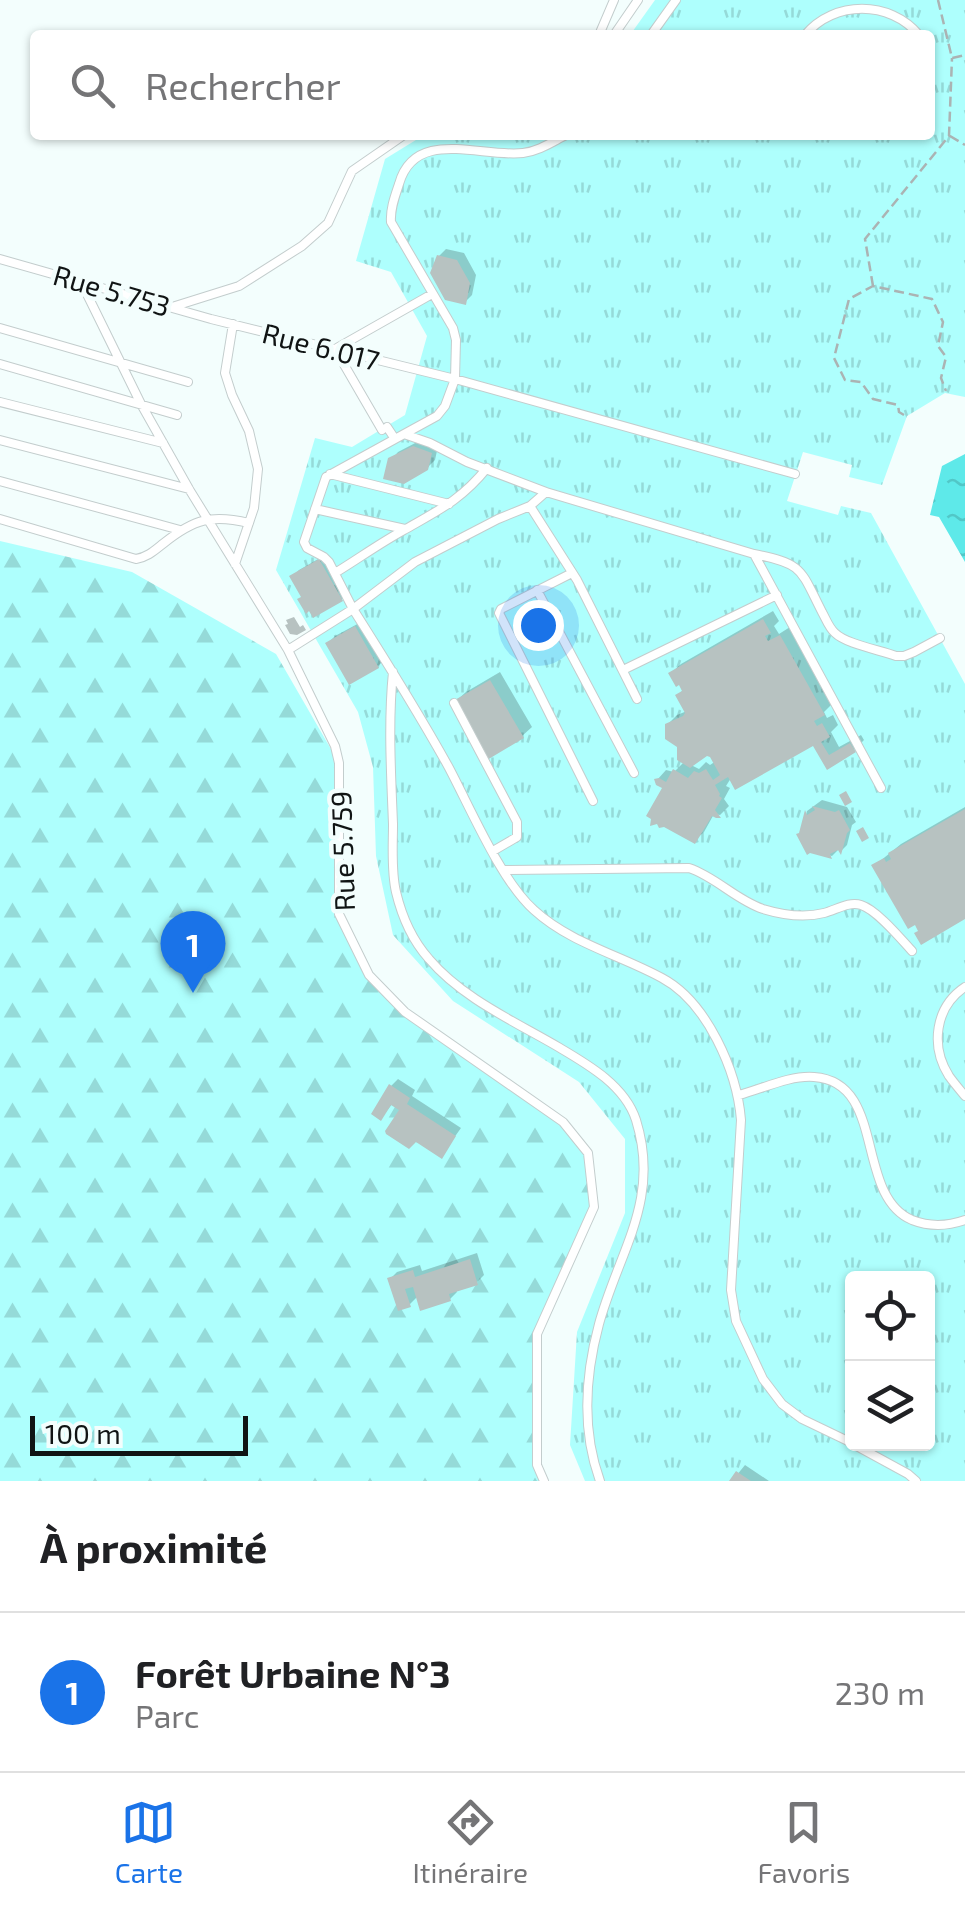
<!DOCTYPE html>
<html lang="fr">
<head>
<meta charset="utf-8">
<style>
	:root { --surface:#fff; --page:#f2f2f2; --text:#202124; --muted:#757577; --line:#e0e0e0; --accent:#1a73e8 }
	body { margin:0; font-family:"Exo 2",sans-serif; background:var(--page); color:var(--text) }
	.controls { position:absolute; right:30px; bottom:30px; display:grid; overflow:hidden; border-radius:10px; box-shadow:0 2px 8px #0004 }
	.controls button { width:90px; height:90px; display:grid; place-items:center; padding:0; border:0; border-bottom:2px solid var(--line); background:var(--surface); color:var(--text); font:50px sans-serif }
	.scale { position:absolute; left:30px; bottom:25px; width:218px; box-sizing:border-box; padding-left:10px; border:5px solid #101414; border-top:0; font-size:28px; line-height:35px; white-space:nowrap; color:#101414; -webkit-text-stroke:8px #f3fefd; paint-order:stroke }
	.you { position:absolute; left:538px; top:625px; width:35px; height:35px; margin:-25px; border:8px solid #fff; border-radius:50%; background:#1a73e8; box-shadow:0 0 0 15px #1a73e833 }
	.badge { display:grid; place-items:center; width:65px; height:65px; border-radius:50%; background:var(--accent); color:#fff; font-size:32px; font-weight:700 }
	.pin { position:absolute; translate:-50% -82px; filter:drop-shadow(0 2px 5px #0008) }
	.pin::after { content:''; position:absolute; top:52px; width:35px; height:30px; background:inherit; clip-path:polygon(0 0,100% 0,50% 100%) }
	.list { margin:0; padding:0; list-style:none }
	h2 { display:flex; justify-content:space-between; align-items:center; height:130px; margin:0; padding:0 40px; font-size:42px }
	h2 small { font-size:32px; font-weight:400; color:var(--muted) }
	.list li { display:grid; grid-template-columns:65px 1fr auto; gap:30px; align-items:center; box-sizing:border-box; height:160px; padding:0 40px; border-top:2px solid var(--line) }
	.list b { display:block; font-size:38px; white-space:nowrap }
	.list p { margin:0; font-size:32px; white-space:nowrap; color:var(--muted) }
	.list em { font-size:32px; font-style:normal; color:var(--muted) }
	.icon { flex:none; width:55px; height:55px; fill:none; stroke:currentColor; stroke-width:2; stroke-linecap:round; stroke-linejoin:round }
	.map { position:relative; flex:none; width:965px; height:1481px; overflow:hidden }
	.search { position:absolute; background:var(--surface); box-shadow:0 2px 8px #0004; left:30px; right:30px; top:30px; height:110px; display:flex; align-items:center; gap:25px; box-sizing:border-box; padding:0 35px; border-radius:10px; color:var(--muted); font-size:38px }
	.sheet { height:290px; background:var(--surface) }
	nav { display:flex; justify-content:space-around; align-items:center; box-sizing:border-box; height:140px; border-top:2px solid var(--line); background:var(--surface); font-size:28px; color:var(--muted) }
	nav a { display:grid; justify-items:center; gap:5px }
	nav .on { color:var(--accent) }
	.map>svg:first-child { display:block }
	.grass { fill:url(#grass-tufts); fill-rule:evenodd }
	.forest { fill:url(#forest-firs) }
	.water { fill:url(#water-ripples) }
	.shadow { fill:#0003; fill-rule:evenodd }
	.building { fill:#b7c2c1 }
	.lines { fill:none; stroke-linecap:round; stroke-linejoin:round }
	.lane-casing { stroke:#c3cdcd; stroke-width:10 }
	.path { stroke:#abb3b3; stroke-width:2.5; stroke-dasharray:10 5; stroke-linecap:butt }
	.lane { stroke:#fff; stroke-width:8 }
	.labels { text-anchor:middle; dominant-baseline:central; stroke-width:9; stroke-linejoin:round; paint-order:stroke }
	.street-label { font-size:28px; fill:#101414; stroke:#f3fefd }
</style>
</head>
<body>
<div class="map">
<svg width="965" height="1481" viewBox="0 0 965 1481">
	<defs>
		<pattern id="grass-tufts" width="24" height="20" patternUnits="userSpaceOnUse" patternTransform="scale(2.5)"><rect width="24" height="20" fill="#aefffd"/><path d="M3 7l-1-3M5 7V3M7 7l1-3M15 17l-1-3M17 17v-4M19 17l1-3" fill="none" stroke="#95dad8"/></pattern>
		<pattern id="forest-firs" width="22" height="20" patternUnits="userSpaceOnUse" patternTransform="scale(2.5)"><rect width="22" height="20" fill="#aefffd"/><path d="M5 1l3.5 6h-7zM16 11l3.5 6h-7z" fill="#95dad8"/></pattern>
		<pattern id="water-ripples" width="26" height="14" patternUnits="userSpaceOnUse" patternTransform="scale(2.5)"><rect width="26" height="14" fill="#5ee9e9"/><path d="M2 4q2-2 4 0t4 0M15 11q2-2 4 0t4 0" fill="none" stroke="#51c7c7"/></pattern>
	</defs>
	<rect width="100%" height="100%" fill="#f3fefd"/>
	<path class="grass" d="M655,0H965V397L945,393L907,416L882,485L849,477L852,465L803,452L787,501L838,515L841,506L871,513L965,684V1481H585L570,1445L577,1332L625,1213V1139L579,1082L453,1001L393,935L376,856L373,767L358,712L276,570L315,438L352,447L405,415L427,336L391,272L356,261L385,159L424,135H443L468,140L531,139L537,135H930V35H630ZM852,1278H928V1444H852Z"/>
	<path class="forest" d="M0,541L132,572L276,654L339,763V914L369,975L405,1012L563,1122L588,1153L594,1207L538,1334L537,1465L544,1481H0Z"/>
	<path class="water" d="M965,454V562L939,517L930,515L942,466Z"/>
	<path class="shadow" d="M446,249L464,253L476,275L472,295L465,302L439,256Z
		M421,440L438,446L435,460L427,468L391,460L398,452Z
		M327,554L349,592L342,599L304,596L292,577L299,570Z
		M773,611L779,621L774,626L779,634L790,627L833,703L824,712L827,718L833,715L838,725L831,732L839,747L861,735L864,740L854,750L828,767L814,743L731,778L726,786L730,788L724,799L729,806L720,815L714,814L704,832L694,841L665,787L657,780L666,770L674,772L684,762L680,745L667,725L677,715L687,711L678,695L684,689L671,673L681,664ZM706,753L716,761L710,765L706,762L699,769L691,765Z
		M363,621L385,659L378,666L328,643L335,636Z
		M500,672L532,727L522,736L456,701L466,692Z
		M822,800L847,807L856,822L852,825L847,845L841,851L840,848L832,856L810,851L802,832L807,811Z
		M965,807V916L920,930L874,866L901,844Z
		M398,1079L415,1090L412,1096L461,1128L441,1156L402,1109L393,1103L381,1118L391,1086Z
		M477,1253L484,1275L477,1282L456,1289L457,1292L450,1299L418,1296L409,1305L390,1279L397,1272L420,1265L422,1271Z
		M745,1465L769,1481H732Z"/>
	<path class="building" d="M437,255L457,260L470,283L466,305L445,300L430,273Z
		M413,446L432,453L428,470L404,484L383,479L388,458Z
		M319,559L343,601L313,618L309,611L306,614L297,599L301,597L289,576Z
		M294,617L300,627L303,625L306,630L297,635L290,634L285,625L288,624L286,620Z
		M763,619L771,633L765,636L768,641L780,635L825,715L814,721L817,726L822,723L830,737L821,742L829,755L850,743L856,752L827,770L813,746L735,790L728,777L715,785L720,794L719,796L722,798L715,810L721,818H716L712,816L695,844L664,827L659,828L657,824L650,826L651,819L646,816L662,788L656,785L654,779L659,778L666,782L673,769L688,778L694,771L699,773L706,769L713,780L720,775L710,757L707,756L690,768L677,760V747L665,739V724L683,716L685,713L675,695L682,691L679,685L676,687L668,673Z
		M355,626L379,668L349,685L325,643Z
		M490,680L524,738L487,760L453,701Z
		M846,791L852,802L845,806L839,795Z
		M812,806L835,812L839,810L850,830L847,833L841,855L838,850L830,854L832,859L810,853L807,855L796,834L799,833L805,810L807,815L815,810Z
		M965,809V919L921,945L914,933L918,931L915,925L908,929L871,865L884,858L886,862L891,859L888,853Z
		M863,827L869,838L862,842L856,831Z
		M389,1084L410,1098L407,1104L456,1136L442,1159L416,1142L409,1149L386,1134L385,1131L399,1110L391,1105L381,1121L371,1114Z
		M470,1259L478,1285L449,1294L451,1301L420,1311L413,1287L405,1289L411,1307L398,1311L387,1278L413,1270L415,1277Z
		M736,1471L751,1481H729Z"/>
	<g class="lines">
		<defs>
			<path id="lane" d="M599,35L614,0
				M614,35L638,0
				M651,35L676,0
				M805,35C834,0 890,0 919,35
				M0,259L211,319L455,379L795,474
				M81,282L141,404L189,489L288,650L335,746L339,763V914L369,975L405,1012L563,1122L588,1153L594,1207L537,1334V1465L544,1481
				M172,307L239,286L302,246L328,223L352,171L404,135
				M233,324L225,373L232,395L249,431L258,469L254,508L235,564
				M0,328L188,382
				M0,364L177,415
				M0,402L163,443
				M387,427L395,439L437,416L445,406L455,379L456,340L453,328L391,222C390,209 395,196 399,184C415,127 481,158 523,153C539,151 552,142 566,135
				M382,430L335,349L432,294
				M404,434L430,443L467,462L546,492L754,554L881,788
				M395,439L326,477L304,542L307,548L324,557L329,562L353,609L415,562L498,519L530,506L546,492
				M0,440L189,489
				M330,474L449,504
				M0,481L180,530
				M530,506L577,580L637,699
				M315,509L405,529
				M0,519L136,559C148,557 155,550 164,543C194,519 212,514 249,523
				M754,554C804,564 800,569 822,612C826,619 829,628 835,633C846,644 880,650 896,656H904L914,652L940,638
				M335,573C358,559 380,543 404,530C439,510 461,500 487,468
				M572,573L501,609L499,613L593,801
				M537,590L634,773
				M288,650L353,609C386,661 418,712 448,766C470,807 501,881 534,910C570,943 620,955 662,978C707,1002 737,1071 741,1120L731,1290L736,1321L763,1379L782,1404L802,1419L852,1443
				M623,670L777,595
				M393,672C388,722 391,773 393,824C393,845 391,871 396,892C402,917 412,940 429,959C463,999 516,1022 560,1048C589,1065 625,1086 636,1120C661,1200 619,1251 599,1324C585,1376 581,1429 600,1481
				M454,703L517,822V837L493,851
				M504,870L689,868C716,877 736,900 763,909C783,915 804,918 824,913C836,910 849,901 861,905C877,910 901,939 912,951
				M965,987C935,1007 930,1046 949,1076C954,1083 960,1090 965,1096
				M739,1095C762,1089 790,1075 814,1077C887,1082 854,1195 912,1220C930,1227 948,1226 965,1220
				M853,1444L908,1474L916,1481"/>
		</defs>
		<use href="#lane" class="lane-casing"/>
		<path class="path" d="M938,0L952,58L965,55
			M950,136L965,145
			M873,286L865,239L949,136L952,58
			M904,415L899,412L898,405L873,399L861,382L845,380L834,358L849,299L873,286L932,299L943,322L938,346L946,357L941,378L946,391"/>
		<use href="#lane" class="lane"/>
	</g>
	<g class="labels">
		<g class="street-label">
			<text transform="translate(112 290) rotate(16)">Rue 5.753</text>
			<text transform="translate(321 346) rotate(14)">Rue 6.017</text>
			<text transform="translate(342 851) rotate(-92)">Rue 5.759</text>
		</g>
	</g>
</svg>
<div class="controls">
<button><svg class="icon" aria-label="locate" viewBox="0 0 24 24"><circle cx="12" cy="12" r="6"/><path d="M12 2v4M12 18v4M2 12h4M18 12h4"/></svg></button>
<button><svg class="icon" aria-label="layers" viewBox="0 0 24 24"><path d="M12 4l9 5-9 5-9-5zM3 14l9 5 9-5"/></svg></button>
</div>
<div class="scale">100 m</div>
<div class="you"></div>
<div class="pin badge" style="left:193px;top:993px">1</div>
<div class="search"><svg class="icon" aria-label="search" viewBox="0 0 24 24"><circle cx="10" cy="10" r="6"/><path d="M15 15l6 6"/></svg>Rechercher</div>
</div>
<section class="sheet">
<h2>À proximité<small></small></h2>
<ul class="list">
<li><span class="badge">1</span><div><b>Forêt Urbaine N°3</b><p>Parc</p></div><em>230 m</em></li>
</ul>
</section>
<nav>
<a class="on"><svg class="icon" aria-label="map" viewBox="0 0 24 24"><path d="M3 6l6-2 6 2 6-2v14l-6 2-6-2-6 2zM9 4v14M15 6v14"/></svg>Carte</a>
<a><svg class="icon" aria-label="directions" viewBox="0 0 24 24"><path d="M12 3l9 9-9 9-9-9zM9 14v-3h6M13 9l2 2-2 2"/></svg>Itinéraire</a>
<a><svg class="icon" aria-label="saved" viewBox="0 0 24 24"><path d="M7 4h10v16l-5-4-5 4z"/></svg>Favoris</a>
</nav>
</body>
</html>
